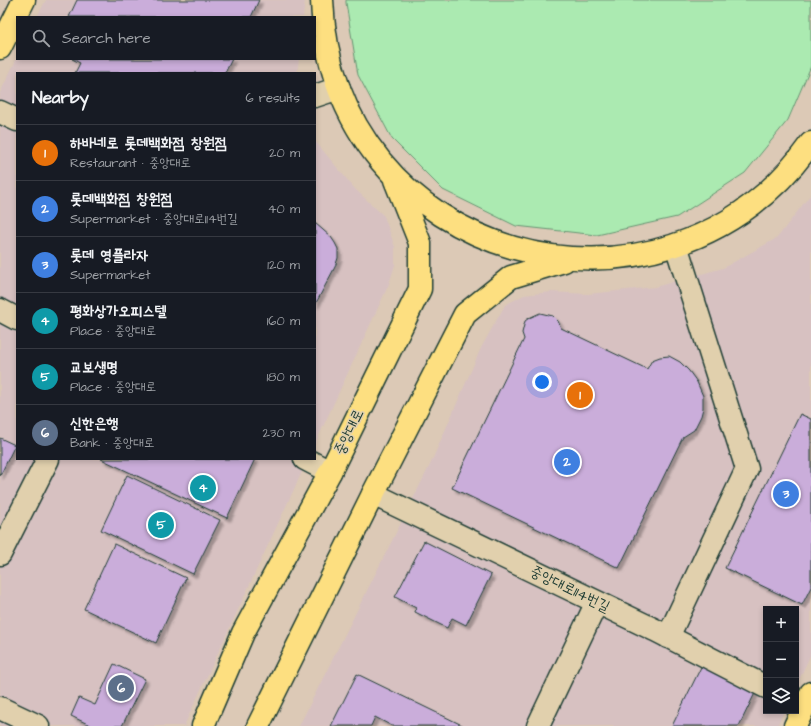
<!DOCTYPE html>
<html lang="en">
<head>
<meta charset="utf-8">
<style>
	:root { --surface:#171b24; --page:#20242c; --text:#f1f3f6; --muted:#9ea1a6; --line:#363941; --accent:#c8321e }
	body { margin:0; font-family:"Architects Daughter","Poor Story",sans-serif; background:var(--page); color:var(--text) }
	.controls { position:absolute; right:12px; bottom:12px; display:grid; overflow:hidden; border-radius:0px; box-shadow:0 2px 6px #0003 }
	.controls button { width:36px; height:36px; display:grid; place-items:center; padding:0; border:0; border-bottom:1px solid var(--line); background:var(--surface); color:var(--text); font:20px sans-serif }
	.you { position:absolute; left:542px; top:382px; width:14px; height:14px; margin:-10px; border:3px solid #fff; border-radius:50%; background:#1a73e8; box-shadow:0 0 0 6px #1a73e833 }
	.badge { display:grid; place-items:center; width:26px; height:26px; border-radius:50%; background:var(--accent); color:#fff; font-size:13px; font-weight:700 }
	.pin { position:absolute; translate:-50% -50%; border:2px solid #fff; box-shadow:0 1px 4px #0006 }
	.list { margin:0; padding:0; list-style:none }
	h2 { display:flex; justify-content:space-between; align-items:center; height:52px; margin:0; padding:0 16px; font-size:17px }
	h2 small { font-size:13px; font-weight:400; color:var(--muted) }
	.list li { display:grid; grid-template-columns:26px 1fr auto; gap:12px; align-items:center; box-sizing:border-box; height:56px; padding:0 16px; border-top:1px solid var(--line) }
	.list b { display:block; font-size:15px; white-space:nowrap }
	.list p { margin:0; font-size:13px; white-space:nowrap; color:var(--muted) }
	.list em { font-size:13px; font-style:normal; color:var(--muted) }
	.icon { flex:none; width:22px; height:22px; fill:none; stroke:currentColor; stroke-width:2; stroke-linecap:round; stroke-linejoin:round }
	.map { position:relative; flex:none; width:811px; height:726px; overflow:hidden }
	.search { position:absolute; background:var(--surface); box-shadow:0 2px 6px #0003; left:16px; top:16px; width:300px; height:44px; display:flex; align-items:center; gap:10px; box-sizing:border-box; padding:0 14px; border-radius:0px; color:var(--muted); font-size:15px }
	.panel { position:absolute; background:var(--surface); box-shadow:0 2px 6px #0003; left:16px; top:72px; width:300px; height:388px; border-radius:0px }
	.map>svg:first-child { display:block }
	.built { fill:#d7c1c1 }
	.green { fill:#abeab1; stroke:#659472 }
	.building { fill:#caadda; stroke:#1f3d34; filter:url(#shadow) }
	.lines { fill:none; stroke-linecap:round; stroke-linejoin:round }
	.minor-casing { stroke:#1f3d34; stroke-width:25 }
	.major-casing { stroke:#1f3d34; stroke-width:25 }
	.minor { stroke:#e1d0ad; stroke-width:22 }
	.major { stroke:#fddf80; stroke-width:22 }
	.labels { text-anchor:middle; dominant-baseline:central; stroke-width:3; stroke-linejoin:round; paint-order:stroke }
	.street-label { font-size:15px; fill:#1f3d34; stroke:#e1d0ad }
</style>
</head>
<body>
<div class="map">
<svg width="811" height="726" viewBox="0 0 811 726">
	<defs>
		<filter id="shadow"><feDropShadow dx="3.5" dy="3.5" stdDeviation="1" flood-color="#0004"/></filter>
	</defs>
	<rect width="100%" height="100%" fill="#dcc9b6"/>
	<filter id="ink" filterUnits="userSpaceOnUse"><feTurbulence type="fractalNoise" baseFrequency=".025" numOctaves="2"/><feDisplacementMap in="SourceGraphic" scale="8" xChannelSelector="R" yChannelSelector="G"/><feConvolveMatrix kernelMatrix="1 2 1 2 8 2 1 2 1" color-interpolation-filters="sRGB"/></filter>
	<g filter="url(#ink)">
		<path class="built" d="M46,0H305L303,17H37Z
			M17,58L299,59L297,73H17V459H308L184,726H0V93Z
			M315,141L355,189L384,216L395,247V265L389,284L315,444Z
			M811,194V654L796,686V609H766V711H784L777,726H299L430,465L481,348L505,305L524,295L551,292L588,294L655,287L723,268L777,238Z"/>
		<path class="green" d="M346,0H811V66L788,120L745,173L677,217L597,235L516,226L443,190L392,139L358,75L346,3Z"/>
		<path class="building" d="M77,0H259L251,17H69Z
			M72,59H232L225,73H75L80,63Z
			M315,223L331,237L335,243L338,249V258L335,267L315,305Z
			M540,313L553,316L558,321L561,328L647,369L652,360L660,357L669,356L680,362L689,371L697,382L703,396V408L701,416L694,430L683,437L619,568L452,488L524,339L522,333L525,321L529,318Z
			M800,414L811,419V587L802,605L725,568Z
			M0,438L15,445L0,476Z
			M101,459H255L227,518Z
			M127,475L220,520L193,574L101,530Z
			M424,541L491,575L466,625L452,618L447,628L415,612L416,608L395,597Z
			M114,544L186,578L156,643L84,609Z
			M114,664L145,679L122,726H92L71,716L79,698L95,705Z
			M702,665L756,691L739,726H672Z
			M357,674L464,726H392L375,717L371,726H331Z"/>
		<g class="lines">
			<defs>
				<path id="minor" d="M315,96L339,88
					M0,112L17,120
					M0,310L17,319
					M305,459L330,472
					M373,494L655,630L766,687
					M0,554L48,459
					M668,637L747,469L676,245
					M0,708L38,726
					M538,726L597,602"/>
				<path id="major" d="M322,0C331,260 661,353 811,143
					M0,48L24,0
					M203,726L243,633L330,472L420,289V243L395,180
					M258,726L373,494L465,314L511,277L564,261
					M795,726L811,693"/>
			</defs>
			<use href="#minor" class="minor-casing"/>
			<use href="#major" class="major-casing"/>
			<use href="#minor" class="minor"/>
			<use href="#major" class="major"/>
		</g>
	</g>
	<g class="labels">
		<g class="street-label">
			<text transform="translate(349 432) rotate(-64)">중앙대로</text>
			<text transform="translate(570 589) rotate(26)">중앙대로114번길</text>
		</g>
	</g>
</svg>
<div class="controls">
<button>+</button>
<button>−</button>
<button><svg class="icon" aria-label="layers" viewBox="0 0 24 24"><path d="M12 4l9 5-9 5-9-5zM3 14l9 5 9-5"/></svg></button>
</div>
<div class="you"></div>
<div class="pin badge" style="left:580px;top:395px;background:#e8710a">1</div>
<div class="pin badge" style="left:567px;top:462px;background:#3f7fe0">2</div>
<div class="pin badge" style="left:786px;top:494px;background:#3f7fe0">3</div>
<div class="pin badge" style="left:203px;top:488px;background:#0f9aa8">4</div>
<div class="pin badge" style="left:161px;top:525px;background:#0f9aa8">5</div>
<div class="pin badge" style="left:121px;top:688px;background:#5c6f8a">6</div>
<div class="search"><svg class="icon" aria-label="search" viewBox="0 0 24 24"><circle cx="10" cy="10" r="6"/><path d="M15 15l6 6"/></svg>Search here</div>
<section class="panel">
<h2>Nearby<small>6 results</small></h2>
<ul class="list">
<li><span class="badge" style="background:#e8710a">1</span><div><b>하바네로 롯데백화점 창원점</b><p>Restaurant · 중앙대로</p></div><em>20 m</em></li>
<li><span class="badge" style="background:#3f7fe0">2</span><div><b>롯데백화점 창원점</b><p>Supermarket · 중앙대로114번길</p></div><em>40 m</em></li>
<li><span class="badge" style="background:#3f7fe0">3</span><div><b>롯데 영플라자</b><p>Supermarket</p></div><em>120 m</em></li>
<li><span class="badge" style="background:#0f9aa8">4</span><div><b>평화상가오피스텔</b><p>Place · 중앙대로</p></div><em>160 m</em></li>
<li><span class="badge" style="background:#0f9aa8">5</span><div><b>교보생명</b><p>Place · 중앙대로</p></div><em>180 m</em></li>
<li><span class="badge" style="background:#5c6f8a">6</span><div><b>신한은행</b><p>Bank · 중앙대로</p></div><em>230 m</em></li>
</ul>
</section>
</div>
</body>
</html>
